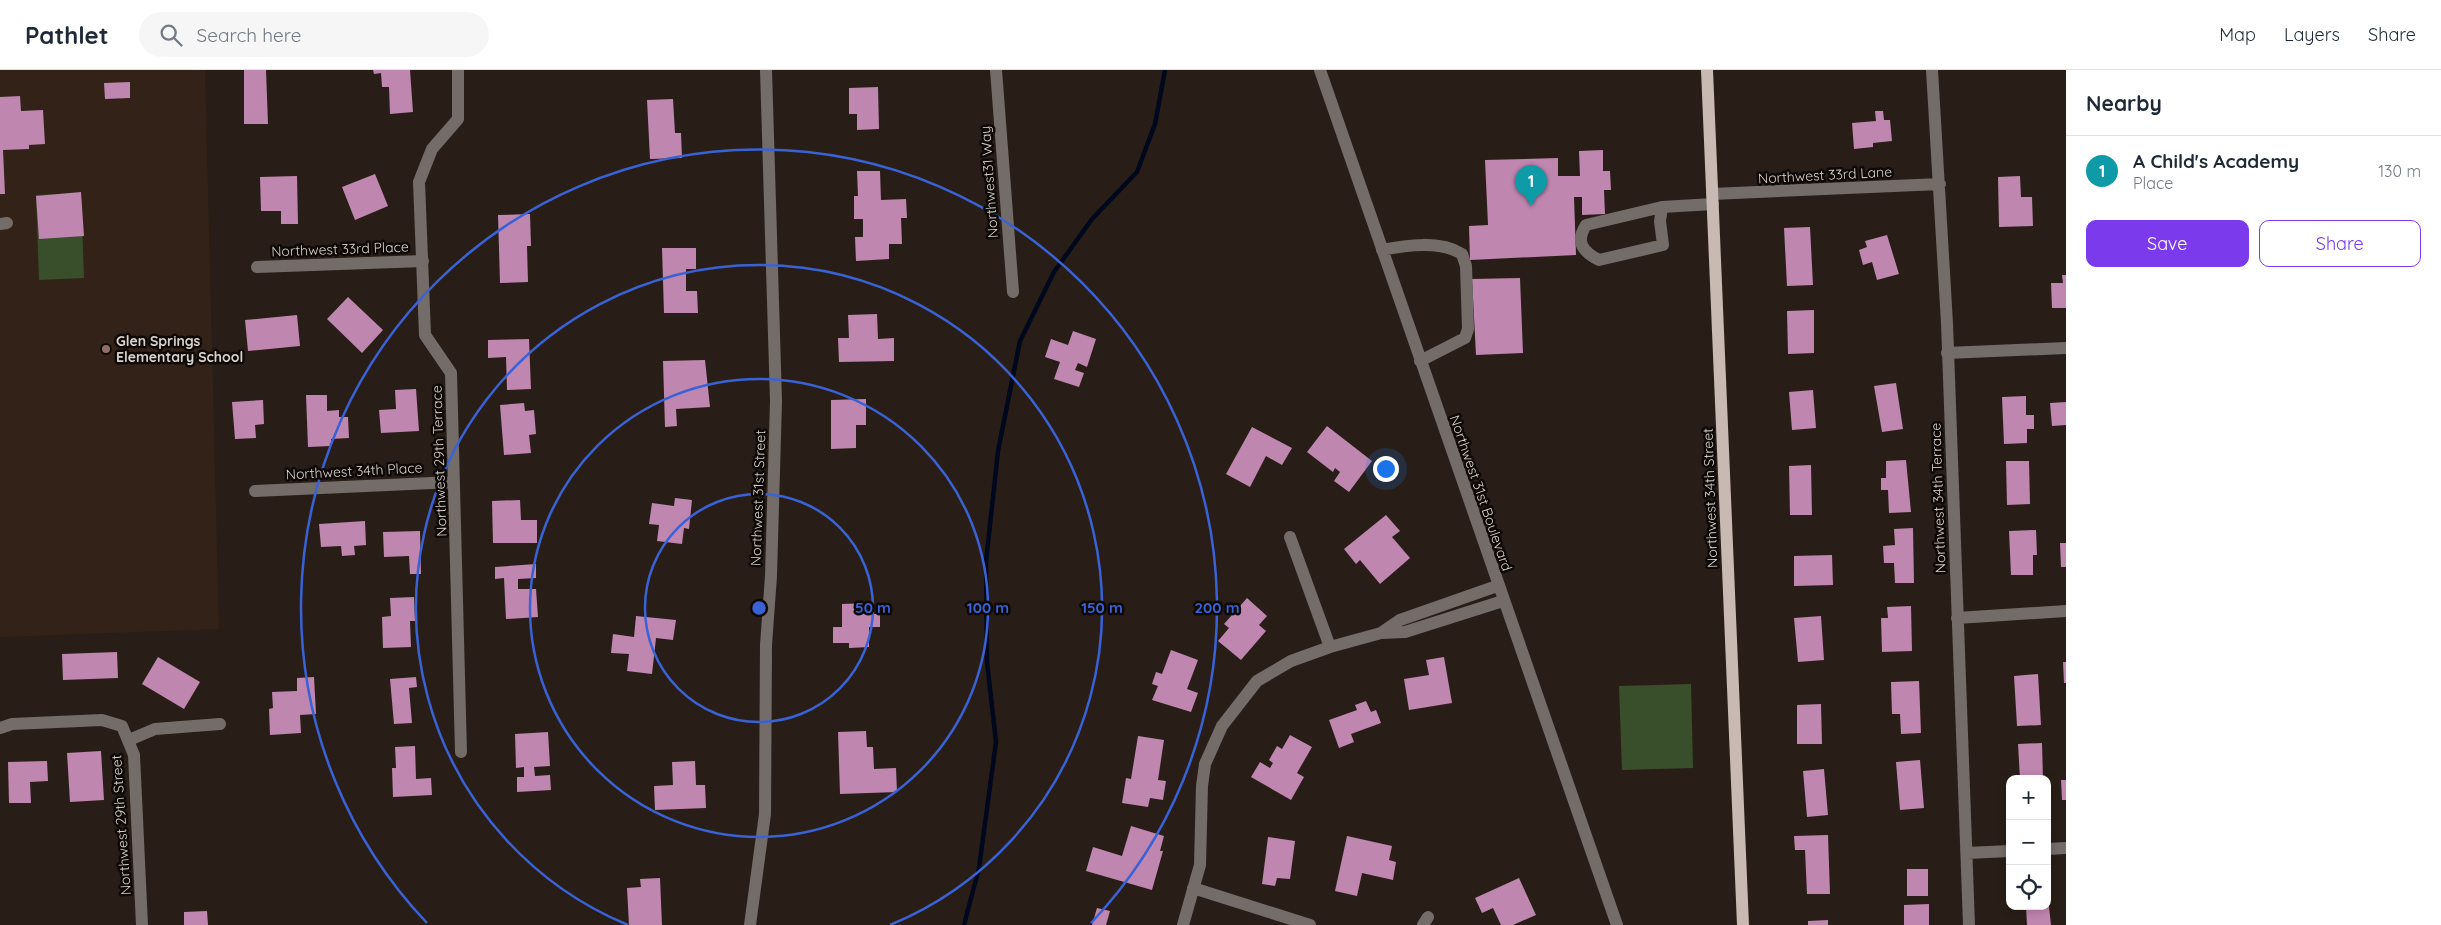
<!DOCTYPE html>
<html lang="en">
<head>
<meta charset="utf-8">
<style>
	:root { --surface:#fff; --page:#f6f6f7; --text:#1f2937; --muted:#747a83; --line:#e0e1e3; --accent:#7c3aed }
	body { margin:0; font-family:Quicksand,sans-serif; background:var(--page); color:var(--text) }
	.controls { position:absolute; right:15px; bottom:15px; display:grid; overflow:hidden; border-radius:10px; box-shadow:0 2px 8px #0003 }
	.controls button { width:45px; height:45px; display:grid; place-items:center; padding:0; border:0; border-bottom:1px solid var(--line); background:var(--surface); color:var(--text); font:25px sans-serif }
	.you { position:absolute; left:1385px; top:398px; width:18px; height:18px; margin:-12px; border:4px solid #fff; border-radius:50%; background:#1a73e8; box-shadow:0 0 0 8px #1a73e833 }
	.badge { display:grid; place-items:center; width:32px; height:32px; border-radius:50%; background:var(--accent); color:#fff; font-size:16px; font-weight:700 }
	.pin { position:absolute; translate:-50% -41px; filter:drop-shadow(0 1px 2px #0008) }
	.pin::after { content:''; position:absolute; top:26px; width:18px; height:15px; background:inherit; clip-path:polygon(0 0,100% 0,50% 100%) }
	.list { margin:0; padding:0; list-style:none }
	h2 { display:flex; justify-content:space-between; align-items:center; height:65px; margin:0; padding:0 20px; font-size:21px }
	h2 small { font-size:16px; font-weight:400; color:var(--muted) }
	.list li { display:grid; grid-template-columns:32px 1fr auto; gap:15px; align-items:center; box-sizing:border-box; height:70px; padding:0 20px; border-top:1px solid var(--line) }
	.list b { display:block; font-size:19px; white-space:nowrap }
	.list p { margin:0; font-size:16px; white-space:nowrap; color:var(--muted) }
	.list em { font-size:16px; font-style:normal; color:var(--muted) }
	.actions { display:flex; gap:10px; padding:15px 20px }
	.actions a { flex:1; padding:11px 0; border:1px solid var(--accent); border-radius:10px; text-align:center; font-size:18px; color:var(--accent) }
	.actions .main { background:var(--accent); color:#fff }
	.icon { flex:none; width:28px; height:28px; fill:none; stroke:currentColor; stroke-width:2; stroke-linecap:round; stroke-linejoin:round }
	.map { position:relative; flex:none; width:2066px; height:855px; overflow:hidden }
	header { display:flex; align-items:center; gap:30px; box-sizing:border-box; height:70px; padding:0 25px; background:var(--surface); border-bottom:1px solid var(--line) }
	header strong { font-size:24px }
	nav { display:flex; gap:28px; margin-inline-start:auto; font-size:18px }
	.search { width:350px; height:45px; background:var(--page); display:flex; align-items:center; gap:12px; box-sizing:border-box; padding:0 18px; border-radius:28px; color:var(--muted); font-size:19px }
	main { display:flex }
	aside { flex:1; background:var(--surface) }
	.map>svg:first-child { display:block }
	.built { fill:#332217 }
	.green { fill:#394f2c }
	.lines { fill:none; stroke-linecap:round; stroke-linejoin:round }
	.stream { stroke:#00081d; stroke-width:4.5 }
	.building { fill:#bf86b0 }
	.minor { stroke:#736c69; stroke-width:12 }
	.major { stroke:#c8bab3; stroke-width:12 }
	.ring { fill:none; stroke:#3962d6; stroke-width:2.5 }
	.education-dot { fill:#8d6e63; stroke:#0e0906; stroke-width:2 }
	.labels { text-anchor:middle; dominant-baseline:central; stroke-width:5; stroke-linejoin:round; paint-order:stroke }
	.street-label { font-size:14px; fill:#d8d1cc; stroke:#0e0906 }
	.poi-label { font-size:14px; font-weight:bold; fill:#d8d1cc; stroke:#0e0906; text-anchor:start }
	.centre { fill:#3962d6; stroke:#0e0906; stroke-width:2.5 }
	.ring-label { font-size:15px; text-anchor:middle; font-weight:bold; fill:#3962d6; stroke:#0e0906; stroke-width:5; stroke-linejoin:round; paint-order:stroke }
</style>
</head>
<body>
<header>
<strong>Pathlet</strong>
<div class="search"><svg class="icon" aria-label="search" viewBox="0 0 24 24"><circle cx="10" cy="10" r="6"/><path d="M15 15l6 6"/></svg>Search here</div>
<nav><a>Map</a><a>Layers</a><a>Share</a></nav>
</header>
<main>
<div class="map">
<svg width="2066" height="855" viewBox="0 0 2066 855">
	<rect width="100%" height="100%" fill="#291e17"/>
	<path class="built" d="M0,0H205L219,559L0,567Z"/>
	<path class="green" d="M81,123L84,208L39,210L36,125Z
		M1691,614L1693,698L1622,700L1619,616Z"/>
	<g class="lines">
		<path class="stream" d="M964,855L979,798L996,672L987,592L986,492L998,381L1020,271L1054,202L1092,149L1137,102L1155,54L1165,0"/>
	</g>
	<path class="building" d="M244,0H266L268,54H244Z
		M373,0H410L413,42L390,44L389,17H382L381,3L374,4Z
		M130,12V28L105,29L104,13Z
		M878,17L879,59L857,60V44H849V18Z
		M20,26L21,41L43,40L45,74L29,75V79L3,80L5,124H0V27Z
		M673,29L675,63H681L682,88L650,89L647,30Z
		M1875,41H1883L1884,50H1890L1892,71L1873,73V77L1854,79L1852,53L1876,51Z
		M1603,80V101H1610L1611,120H1604L1605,144L1582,145V127H1574L1576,185L1470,190L1469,156L1488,155L1485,90L1558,88V106H1580L1579,81Z
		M857,101H880L881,130L906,129L907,148H901L902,174H889V189L856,191L855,167H863V149H854V126H858Z
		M375,104L388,136L355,150L342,117Z
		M297,106L298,154H281V141H261L260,107Z
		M2020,106L2021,127H2032L2033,156L1999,157L1998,107Z
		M81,122L84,166L39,169L36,126Z
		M530,144L531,176H527L528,212L500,213L498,145Z
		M1810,157L1813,215L1787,216L1784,158Z
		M1887,165L1899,204L1877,210L1872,192L1863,195L1859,180L1867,177L1865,171Z
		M662,178H696V199H686V221H697L698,243H664Z
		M2062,205H2066V238H2052L2051,213H2063Z
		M1520,208L1523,283L1476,285L1472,209Z
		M348,227L383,260L362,283L327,249Z
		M1814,240V283L1788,284L1787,241Z
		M877,244L878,269L894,268V291L839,292L838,268H849L848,245Z
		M297,245L300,276L248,281L245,250Z
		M1073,261L1096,269L1087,297L1078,293L1075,300L1084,303L1079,317L1054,309L1060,292L1045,287L1051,269L1068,275Z
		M529,269L531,319L507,320L506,287L488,288V270Z
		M705,290L710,337L676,339L677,356L665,357L663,291Z
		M1896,313L1903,359L1882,362L1874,316Z
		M416,319L419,361L381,363L379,340L396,339L395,320Z
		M1813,320L1816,358L1792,360L1789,322Z
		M306,325H327V341L339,340V347H348L349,368L331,369V376L308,377Z
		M2026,326V345H2034V359H2027V373L2004,374L2002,327Z
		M866,329V355H856V378L831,379V330Z
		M263,330L264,354L255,355L256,368L235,369L232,332Z
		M2066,332V355L2052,356L2050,333Z
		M524,333L525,341L534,340L536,364L529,365L531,383L504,385L500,335Z
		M1327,356L1372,391L1349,422L1334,411L1340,402L1335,398L1333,402L1307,382Z
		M1252,357L1292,378L1282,395L1266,386L1250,417L1226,404Z
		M1906,390L1911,442L1889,443L1888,420H1881V408H1886V391Z
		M2006,391H2029L2030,434L2007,435Z
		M1811,395L1812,445H1790L1789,396Z
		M675,428L692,430L689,459L684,458L682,474L657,471L659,455L649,454L652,433L674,436Z
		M520,430L521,450H537V473H493L492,431Z
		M1386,445L1400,461L1392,467L1410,488L1380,514L1360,490L1356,494L1344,479Z
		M365,451L366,475L354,476L355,485L342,486L341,476L321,477L319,454Z
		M1913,458L1914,513H1895L1894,493H1884L1883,476L1895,475L1894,459Z
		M2036,460L2037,485H2033V505H2011L2009,461Z
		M420,461L421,504H410L409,486L384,487L383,462Z
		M2060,473H2066V497H2061Z
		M1832,485L1833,515L1794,516V486Z
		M536,494V508L518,509V519H536L538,547L506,549L504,508L495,509V497Z
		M414,527L415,551H410L411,577L383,578L382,547L391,546L390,528Z
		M1247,528L1267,546L1259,555L1266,561L1241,590L1218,571L1229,558L1224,554Z
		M871,533L872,544H880V557H869V577L849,578V573H833V557H842V534Z
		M1911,536L1912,581L1882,582L1881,548H1888L1887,537Z
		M636,546L676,550L673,570L656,568L652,604L627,601L629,584L611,583L613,564L634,567Z
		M1821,546L1824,590L1798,592L1794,548Z
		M1171,580L1198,590L1187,619L1198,623L1191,642L1152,630L1158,616L1152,614L1156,602L1162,604Z
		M117,582L118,608L63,610L62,584Z
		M158,587L200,612L184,639L142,614Z
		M1444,587L1452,633L1409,640L1404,609L1429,605L1426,590Z
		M2063,592H2066V613H2064Z
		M2038,604L2041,655L2017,656L2014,606Z
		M314,607L316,644L300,645L301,663L270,665L269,639L273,638L272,622L297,621V608Z
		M416,607L417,617L409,618L412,653L394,654L390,609Z
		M1919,611L1921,663L1901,664L1900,644H1892L1891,612Z
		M1366,631L1371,642L1376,640L1381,653L1351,664L1354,672L1339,678L1329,650L1357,640L1355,635Z
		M1821,634L1822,674H1797V635Z
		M866,661L867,677H873L874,699L896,698L897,722L840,724L838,662Z
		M548,662L550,696L534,697L535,706L550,705L551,720L517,722V707H524V697L516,698L515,664Z
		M1290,665L1312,677L1297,703L1304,707L1291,730L1251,707L1260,692L1270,698L1273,693L1269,690L1277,676L1282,679Z
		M1138,666L1164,670L1158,710L1166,711L1163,730L1150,728L1148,737L1122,733L1126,708L1131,709Z
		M2042,673L2043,709H2020L2018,674Z
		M415,676L416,709L431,708L432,725L393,727L392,698H396L395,677Z
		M101,681L104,730L70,732L67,683Z
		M1920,690L1924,738L1900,740L1896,692Z
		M47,691L48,711L30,712L31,733H9L8,692Z
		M695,691L696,715H705L706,738L655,740L654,716L673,715L672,692Z
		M1824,699L1828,745L1807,747L1803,701Z
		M2061,710H2066V730H2062Z
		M1131,756L1164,766L1160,781H1163L1152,820L1086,801L1093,777L1122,786Z
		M1828,765L1830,824H1807L1805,780H1795L1794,766Z
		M1347,766L1392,776L1389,790L1396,792L1393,810L1362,803L1357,826L1335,821Z
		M1268,767L1295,771L1290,809L1277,808L1275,816L1262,814Z
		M1907,799H1928V826H1907Z
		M660,808L662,855H629L627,818L641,817L640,809Z
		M1519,808L1536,845L1513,855H1501L1493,838L1482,843L1475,828Z
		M2047,819L2051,855H2027L2026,836H2047Z
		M1929,834V855H1904V835Z
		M1097,838L1110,841L1106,855H1092Z
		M207,841L208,855H184V842Z
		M1828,850V855H1808V851Z"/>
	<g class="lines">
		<path class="minor" d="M458,0V49L432,79L419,112L425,265L451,303L461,682
			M996,0L1013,222
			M1320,0L1617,855
			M1932,0L1947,253L1969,855
			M1712,124L1940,114
			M1662,137L1660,151L1663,175L1599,190C1583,182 1575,172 1586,155L1662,137L1713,134
			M0,154L7,153
			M1382,180C1406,175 1440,170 1462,184L1466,196L1468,259L1465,268L1420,291
			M257,197L423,191
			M1947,283L2066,278
			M255,421L454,412
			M1290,467L1330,577
			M1957,548L2066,541
			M1381,563L1400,550L1497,516
			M0,658L12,654L102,650L122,656L134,685L142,855
			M129,670L155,659L220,654
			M2047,779L2066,778
			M1967,783L2010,781
			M1193,818L1310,855
			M750,855L765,744L766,575L771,506L776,331L766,0
			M1183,855L1200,795L1202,716L1205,694L1222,656L1257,611L1291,591L1330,577L1381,563L1405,562L1503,531
			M1423,855L1428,847"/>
		<path class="major" d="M1707,0L1743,855"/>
	</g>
	<g class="ring">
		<circle cx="759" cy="538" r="114"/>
		<circle cx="759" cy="538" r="229"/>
		<path d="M628 855A343 343 0 1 1 890 855"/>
		<path d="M427 853A458 458 0 1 1 1091 853"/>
	</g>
	<circle class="education-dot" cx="106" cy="279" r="5"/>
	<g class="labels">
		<g class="street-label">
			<text transform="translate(1825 105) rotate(-3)">Northwest 33rd Lane</text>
			<text transform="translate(989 112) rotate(-94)">Northwest31 Way</text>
			<text transform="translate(340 179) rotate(-2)">Northwest 33rd Place</text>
			<text transform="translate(439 391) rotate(-92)">Northwest 29th Terrace</text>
			<text transform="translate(354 401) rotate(-3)">Northwest 34th Place</text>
			<text transform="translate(1481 423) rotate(71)">Northwest 31st Boulevard</text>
			<text transform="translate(758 428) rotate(-88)">Northwest 31st Street</text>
			<text transform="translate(1710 428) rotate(-92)">Northwest 34th Street</text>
			<text transform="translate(1938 428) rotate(-92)">Northwest 34th Terrace</text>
			<text transform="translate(121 755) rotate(-94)">Northwest 29th Street</text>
		</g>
		<g class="poi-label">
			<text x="116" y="271">Glen Springs<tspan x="116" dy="16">Elementary School</tspan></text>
		</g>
	</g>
	<circle cx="759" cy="538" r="8" class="centre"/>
	<g class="ring-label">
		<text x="873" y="543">50 m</text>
		<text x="988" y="543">100 m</text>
		<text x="1102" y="543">150 m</text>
		<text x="1217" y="543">200 m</text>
	</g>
</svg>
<div class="controls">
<button>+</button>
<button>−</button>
<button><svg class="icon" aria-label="locate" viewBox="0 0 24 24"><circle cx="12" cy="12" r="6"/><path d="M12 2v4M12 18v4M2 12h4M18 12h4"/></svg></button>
</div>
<div class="you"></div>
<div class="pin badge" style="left:1531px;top:136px;background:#0f9aa8">1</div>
</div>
<aside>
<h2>Nearby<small></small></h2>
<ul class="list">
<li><span class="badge" style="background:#0f9aa8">1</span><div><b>A Child's Academy</b><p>Place</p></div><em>130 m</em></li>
</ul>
<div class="actions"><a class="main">Save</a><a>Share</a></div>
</aside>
</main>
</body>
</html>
